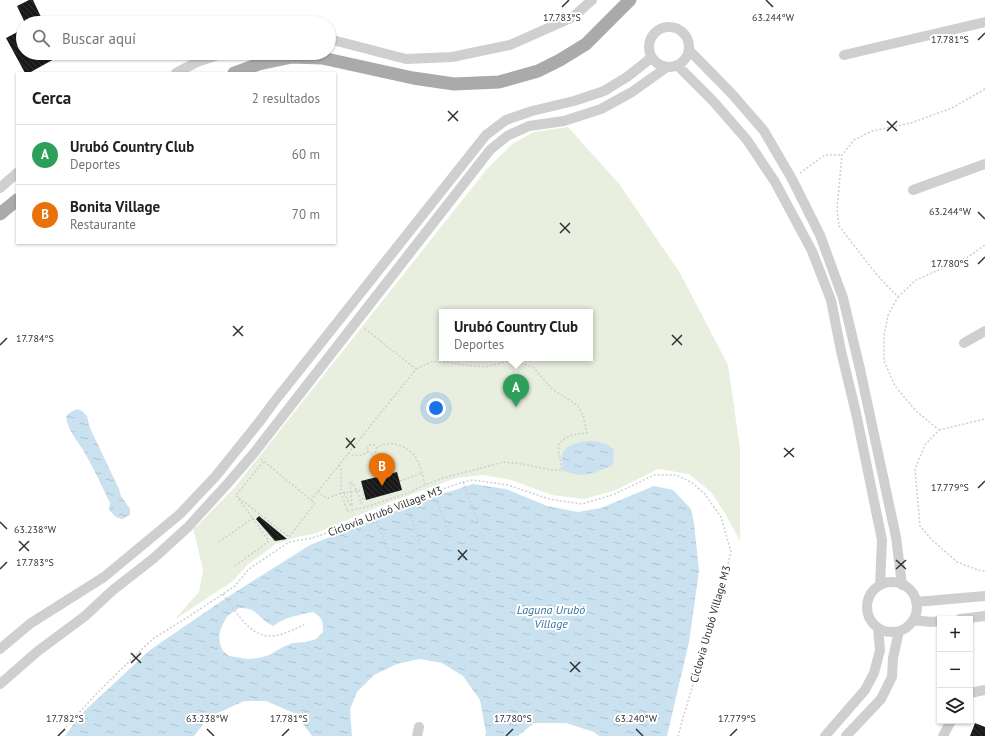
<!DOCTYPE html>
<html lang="es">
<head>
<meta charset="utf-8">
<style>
	:root { --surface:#fff; --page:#f6f6f6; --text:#202124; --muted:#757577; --line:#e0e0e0; --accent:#f52835 }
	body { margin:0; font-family:"PT Sans",sans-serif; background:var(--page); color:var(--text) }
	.controls { position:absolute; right:12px; bottom:12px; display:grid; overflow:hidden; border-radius:0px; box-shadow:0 1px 3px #0004 }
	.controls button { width:36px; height:36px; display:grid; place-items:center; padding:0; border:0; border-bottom:1px solid var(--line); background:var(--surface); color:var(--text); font:20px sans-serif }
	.you { position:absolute; left:436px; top:408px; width:14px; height:14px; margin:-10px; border:3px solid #fff; border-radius:50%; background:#1a73e8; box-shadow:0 0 0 6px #1a73e833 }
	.badge { display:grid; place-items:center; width:26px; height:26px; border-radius:50%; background:var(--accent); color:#fff; font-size:13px; font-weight:700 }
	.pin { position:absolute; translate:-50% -33px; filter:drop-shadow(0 1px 2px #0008) }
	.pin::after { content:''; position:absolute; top:21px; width:14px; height:12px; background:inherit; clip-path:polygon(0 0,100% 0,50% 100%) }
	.popup { position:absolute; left:439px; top:309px; width:154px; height:52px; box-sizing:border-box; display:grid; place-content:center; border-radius:0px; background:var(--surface); filter:drop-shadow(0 1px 3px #0005); font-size:13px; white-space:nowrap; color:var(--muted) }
	.popup b { font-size:15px; color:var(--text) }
	.popup::after { content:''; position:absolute; left:50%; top:100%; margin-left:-8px; border:8px solid transparent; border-top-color:var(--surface) }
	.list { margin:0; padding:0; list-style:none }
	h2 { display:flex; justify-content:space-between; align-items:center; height:52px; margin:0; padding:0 16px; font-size:17px }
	h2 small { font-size:13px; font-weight:400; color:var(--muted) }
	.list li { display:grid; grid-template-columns:26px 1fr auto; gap:12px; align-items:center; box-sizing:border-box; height:60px; padding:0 16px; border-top:1px solid var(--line) }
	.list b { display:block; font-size:15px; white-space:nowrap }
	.list p { margin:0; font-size:13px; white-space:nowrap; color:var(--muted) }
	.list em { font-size:13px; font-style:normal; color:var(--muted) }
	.icon { flex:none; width:22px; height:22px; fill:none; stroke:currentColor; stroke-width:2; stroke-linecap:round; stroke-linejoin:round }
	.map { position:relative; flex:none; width:985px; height:736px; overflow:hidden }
	.search { position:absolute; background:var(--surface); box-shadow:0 1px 3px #0004; left:16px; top:16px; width:320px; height:44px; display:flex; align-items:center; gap:10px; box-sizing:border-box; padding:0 14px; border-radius:22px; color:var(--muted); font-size:15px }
	.panel { position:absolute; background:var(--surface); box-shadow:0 1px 3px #0004; left:16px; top:72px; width:320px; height:172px; border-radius:0px }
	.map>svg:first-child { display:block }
	.pitch { fill:#e8efdf; fill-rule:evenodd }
	.water { fill:url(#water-ripples); fill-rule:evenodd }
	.building { fill:url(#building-back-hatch) }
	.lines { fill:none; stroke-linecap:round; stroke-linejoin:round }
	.path { stroke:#cfcfcf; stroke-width:1.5; stroke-dasharray:2 2; stroke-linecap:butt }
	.minor { stroke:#cfcfcf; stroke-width:10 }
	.major { stroke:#aaa; stroke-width:13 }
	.ticks { fill:none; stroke:#323232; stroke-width:1.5 }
	.labels { text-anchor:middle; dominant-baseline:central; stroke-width:4; stroke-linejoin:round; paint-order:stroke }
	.street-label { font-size:11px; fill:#323232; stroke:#fff }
	.water-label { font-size:12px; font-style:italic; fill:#37749d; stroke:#fff }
	.ticks-label { font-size:10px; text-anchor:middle; fill:#323232; stroke:#fff; stroke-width:4; stroke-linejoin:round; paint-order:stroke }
</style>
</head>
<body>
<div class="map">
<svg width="985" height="736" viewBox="0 0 985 736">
	<defs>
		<pattern id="water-ripples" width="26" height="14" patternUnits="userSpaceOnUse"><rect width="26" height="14" fill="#cae1f0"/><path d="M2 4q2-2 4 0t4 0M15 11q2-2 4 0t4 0" fill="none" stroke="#aec2ce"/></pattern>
		<pattern id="building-back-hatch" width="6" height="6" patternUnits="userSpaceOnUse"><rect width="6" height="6" fill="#191919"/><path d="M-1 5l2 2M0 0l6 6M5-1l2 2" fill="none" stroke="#323232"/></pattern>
	</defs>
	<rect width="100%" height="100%" fill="#fff"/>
	<path class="pitch" d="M568,127L620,185L680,273L728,365L740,448V541L726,515L712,493L689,474L658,469L616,490L584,499L552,495L511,480L483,475L456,478L383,505L314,534L297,537L276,544L247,565L233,581L174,620L199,592L203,570L193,528L198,525L235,487L487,169L512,144L534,132ZM442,312H590V358H442Z"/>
	<path class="water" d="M77,409L82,411L87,416L90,428L119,489L121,496L130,509V515L122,519L116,517L109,510L110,503C102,487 95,471 86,455C79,442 67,431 66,416L71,412Z
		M586,441C597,441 607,442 614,450L613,465C602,470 591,475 579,475C574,474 568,472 563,471C563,467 562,462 562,458C561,446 577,443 586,441Z
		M473,484L506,489L547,506L578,512L601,508L654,486L673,490L691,509L694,523L699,571L689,642L667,736H599L594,732L566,723H534L518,736H485L486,733L480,700L463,676L442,663L419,659L397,664L374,675L357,692L350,709L352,736H312L296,714L266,701H244L209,717L194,736H65L80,715L150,650L226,598L310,545L418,502ZM239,608C242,608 246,608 249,609C259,612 263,623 274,626C281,618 303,614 313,612C323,618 323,621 323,632L316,639L306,642L293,643L283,647L269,655L259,658L248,659L229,656L223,651L220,644L219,636L221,628L226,618L230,614Z"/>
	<path class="building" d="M29,0H33L41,17L39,18L42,23H25L17,6Z
		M23,29V53H65L29,73H25L6,38Z
		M397,472L402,490L366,500L361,481Z
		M259,516L287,539L275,541L256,519Z
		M975,723L985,727V736H970Z"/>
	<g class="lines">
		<path class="path" d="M985,89L952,108L911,123L872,131L854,140L842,155L837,209L839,226L877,275L898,297L888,315L884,336V361L895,386L916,411L939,430L925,445L915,469L920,526L932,540L957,562L978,570L985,571
			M800,173L825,155H842
			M898,297L916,280L968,257L985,245
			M939,430L985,419
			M367.5 449a4.5 4.5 0 1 1 9 0a4.5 4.5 0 1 1-9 0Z
			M376,448C383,444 390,442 398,445C418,451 420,466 425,484
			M348,453C356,457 361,456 368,452
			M261,459L311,500L416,369L364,328
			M339,465L341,468V493L344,501L347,511L363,508L387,500L410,492L425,485L443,478L504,462L521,464L552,470H562L558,446C565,435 574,434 587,433L583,415L577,405L552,389L534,368L516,361H507L486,367L463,365L448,362H431L416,369
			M400,481L422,473
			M463,482L478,522
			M318,491L323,496L328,498L341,493L363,490
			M433,492L449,532
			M344,493L351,506L352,505L350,482H352L357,491L361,503L362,502L364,492
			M239,498L289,537L315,503L311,500
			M406,501L420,545
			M373,514L390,554
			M219,542L253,518
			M235,566L269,541L236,495L264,461
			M223,594C234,609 250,638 272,636C284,635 294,629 304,625
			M58,736L97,693L143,648L154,638L185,619L235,586L249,569L289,542L312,538L327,533L390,507L463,482L473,480L508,485L549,499L582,504L615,494L654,475H676L691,482L704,493L721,517L731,552L720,594L683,718L678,736"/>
		<path class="minor" d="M649 47a20 20 0 1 1 40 0a20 20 0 1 1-40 0Z
			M329,39L406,59L452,57L510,45L573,17L592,0
			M689,50L732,94L764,131L792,179L820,235L843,298L860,369L896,537L902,585
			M844,55L985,22
			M678,66L713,101L747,140L775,182L812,251L831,300L841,351L856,413L882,540L880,585
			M176,73L197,62L224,53
			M0,188L17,173
			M913,190L985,164
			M964,343L985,331
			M867 607a25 25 0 1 1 50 0a25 25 0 1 1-50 0Z
			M916,602L985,596
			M960,619L985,616
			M913,620L931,622L940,621
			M0,649L31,623L104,577L180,514L215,477L260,421L274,402L486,135L506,120L532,111L574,101L604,91L627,77L651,58
			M0,684L38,651L85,616L113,590L154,558L188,527L229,482L254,453L490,150L507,136L529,126L564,121L601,109L632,92L667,67
			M970,693L985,690
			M417,736L419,727
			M825,736L865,690L874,673L880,650L878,628
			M846,736L881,699L892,677L893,658L899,631
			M943,736L951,721"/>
		<path class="major" d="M234,73L259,64L292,57L322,58L413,78L454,84L499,82L538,71L560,60L586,44L630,0
			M0,214L17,200"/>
	</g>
	<path class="ticks" d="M766,0L773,7M562,7L569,0M978,40L985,33M448,111L458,121M448,121L458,111M887,121L897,131M887,131L897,121M978,212L985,219M560,223L570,233M560,233L570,223M978,264L985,257M233,326L243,336M672,335L682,345M233,336L243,326M0,345L7,338M672,345L682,335M346,438L355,448M346,448L355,438M784,448L794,457M784,457L794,448M978,488L985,481M0,522L7,529M19,541L29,551M458,550L467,560M19,551L29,541M458,560L467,550M896,560L906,569M0,569L7,562M896,569L906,560M131,653L141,663M570,662L580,672M131,663L141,653M570,672L580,662M207,729L214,736M636,729L643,736M58,736L65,729M282,736L289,729M506,736L513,729M730,736L737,729"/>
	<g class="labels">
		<g class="street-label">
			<text transform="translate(385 511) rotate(-21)">Ciclovía Urubó Village M3</text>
			<text transform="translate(710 624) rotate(-74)">Ciclovía Urubó Village M3</text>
		</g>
		<g class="water-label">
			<text x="551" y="609">Laguna Urubó<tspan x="551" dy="14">Village</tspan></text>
		</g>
	</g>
	<g class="ticks-label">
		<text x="562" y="21">17.783°S</text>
		<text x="773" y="21">63.244°W</text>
		<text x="950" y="43">17.781°S</text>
		<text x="950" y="215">63.244°W</text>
		<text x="950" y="267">17.780°S</text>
		<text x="35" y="342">17.784°S</text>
		<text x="950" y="491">17.779°S</text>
		<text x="35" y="533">63.238°W</text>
		<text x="35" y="566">17.783°S</text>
		<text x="65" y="722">17.782°S</text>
		<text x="289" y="722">17.781°S</text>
		<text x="513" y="722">17.780°S</text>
		<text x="207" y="722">63.238°W</text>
		<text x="636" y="722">63.240°W</text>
		<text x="737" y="722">17.779°S</text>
	</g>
</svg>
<div class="controls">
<button>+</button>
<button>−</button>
<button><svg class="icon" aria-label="layers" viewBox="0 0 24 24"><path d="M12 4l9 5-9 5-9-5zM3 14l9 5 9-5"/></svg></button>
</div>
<div class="you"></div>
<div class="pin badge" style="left:516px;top:407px;background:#2e9e5b">A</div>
<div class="popup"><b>Urubó Country Club</b>Deportes</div>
<div class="pin badge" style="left:382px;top:486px;background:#e8710a">B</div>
<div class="search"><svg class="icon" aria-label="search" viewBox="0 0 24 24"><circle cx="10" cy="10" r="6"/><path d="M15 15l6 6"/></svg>Buscar aquí</div>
<section class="panel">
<h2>Cerca<small>2 resultados</small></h2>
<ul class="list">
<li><span class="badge" style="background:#2e9e5b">A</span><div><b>Urubó Country Club</b><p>Deportes</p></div><em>60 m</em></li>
<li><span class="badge" style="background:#e8710a">B</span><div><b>Bonita Village</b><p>Restaurante</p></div><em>70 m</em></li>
</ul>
</section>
</div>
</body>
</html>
